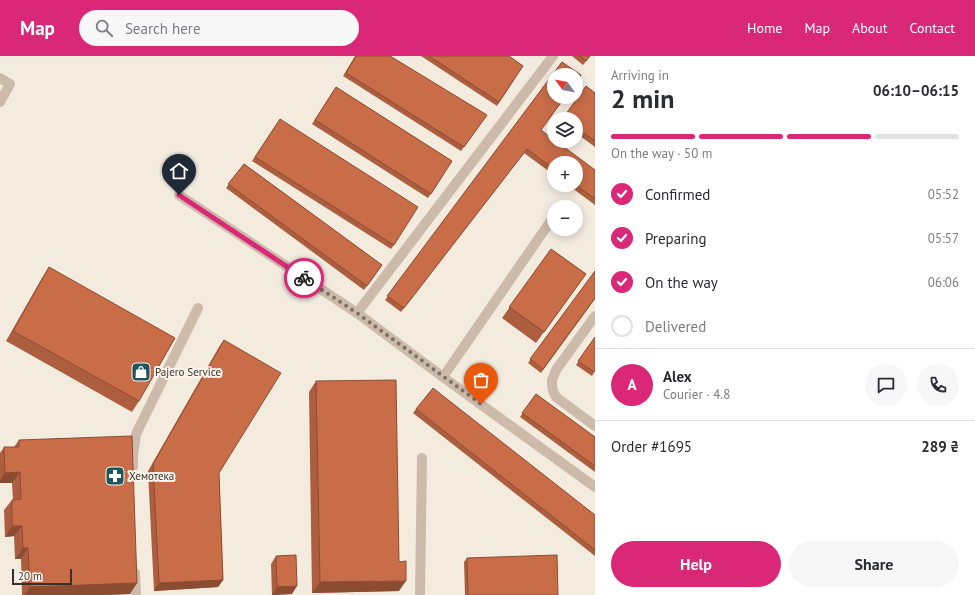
<!DOCTYPE html>
<meta charset="utf-8">
<style>
body{margin:0;font-family:"PT Sans",sans-serif;background:#f7f7f7;color:#2b2b33;height:100vh;display:flex;flex-direction:column;font-size:15px;white-space:nowrap}
*{box-sizing:border-box;margin:0}
p{font-size:13px;color:#7c7c81}
.icon{flex:none;width:22px;height:22px;fill:none;stroke:currentColor;stroke-width:2;stroke-linecap:round;stroke-linejoin:round}
.map{position:relative;flex:1;overflow:hidden}
.side{display:flex;flex-direction:column;background:#fff;width:380px}
.side>*{flex:none}
.needle{width:26px;rotate:302deg}
.buttons{position:absolute;left:547px;top:12px;display:grid;gap:8px}
.buttons a{display:grid;place-items:center;width:36px;height:36px;border-radius:50%;background:#fff;box-shadow:0 2px 10px #0003;font-size:20px}
.scale{position:absolute;left:12px;bottom:10px;width:60px;box-sizing:border-box;padding-left:4px;border:2px solid #3a302a;border-top:0;font-size:11px;line-height:14px;white-space:nowrap;color:#3a302a;-webkit-text-stroke:3px #fbf5ec;paint-order:stroke}
.pin{position:absolute;display:grid;place-items:center;width:34px;height:34px;color:#fff;margin:-41px -17px;border-radius:50% 50% 50% 0;rotate:-45deg;box-shadow:0 0 4px #0007}
.pin .icon{rotate:45deg}
.courier{position:absolute;display:grid;place-items:center;width:40px;height:40px;margin:-20px;border:3px solid #db2777;border-radius:50%;background:#fff;color:#222;box-shadow:0 1px 5px #0007}
.overview em{font-style:normal;font-weight:700}
.overview div{display:flex;flex-direction:column-reverse}
.overview{display:flex;align-items:center;justify-content:space-between;height:68px;padding:0 16px}
h1{font-size:26px;font-weight:700;line-height:30px}
.bar{display:grid;grid-template-columns:repeat(4,1fr);gap:6px 4px;align-content:center;height:48px;padding:0 16px}
.bar i{height:5px;border-radius:3px;background:#e1e1e2}
.bar .current{background:#db2777}
.bar p{grid-column:span 4}
.line{display:flex;align-items:center;gap:10px;padding:0 16px;border-top:1px solid #e1e1e2}
.line div{flex:1}
.round{display:grid;place-items:center;flex:none;width:42px;height:42px;border-radius:21px;background:#f7f7f7}
ol{padding:0 16px;list-style:none}
li{display:flex;align-items:center;gap:12px;height:44px}
li p{margin-inline-start:auto}
li .icon{padding:4px;border-radius:50%;background:#db2777;color:#fff;stroke-width:4}
li:last-child{color:#7c7c81}
li i{width:22px;height:22px;border:2px solid #e1e1e2;border-radius:50%}
.button{display:flex;gap:8px;margin-top:auto;padding:8px 16px}
.button a{flex:1;height:46px;border-radius:24px;background:#db2777;color:#fff;font-size:16px;font-weight:700;line-height:46px;text-align:center}
.button a+a{background:#f7f7f7;color:#2b2b33}
header{display:flex;align-items:center;gap:24px;box-sizing:border-box;height:56px;padding:0 20px;background:#db2777;color:#fff}
header strong{font-size:19px}
nav{display:flex;gap:22px;margin-inline-start:auto;font-size:14px}
.search{width:280px;height:36px;background:#f7f7f7;display:flex;align-items:center;gap:10px;box-sizing:border-box;padding:0 14px;border-radius:22px;color:#7c7c81;font-size:15px}
main{display:flex;flex:1;min-height:0}
.map>svg:first-child{display:block}
.lines{fill:none;stroke-linecap:round;stroke-linejoin:round}
.minor{stroke:#cba;stroke-width:10}
.wall{fill:#ac5e3e}
.shaded-wall{fill:#8c4c32}
.building{fill:#c86d48;stroke:#8c4c32}
.done{stroke:#7b7169;stroke-width:4;stroke-dasharray:0 7.2}
.route{stroke:#db2777;stroke-width:5}
.labels{text-anchor:middle;stroke-width:4;stroke-linejoin:round;paint-order:stroke}
.poi-label{font-size:11px;fill:#3a302a;stroke:#fbf5ec;text-anchor:start}
</style>
<header>
<strong>Map</strong>
<div class="search"><svg class="icon" aria-label="search" viewBox="0 0 24 24"><circle cx="10" cy="10" r="6"/><path d="M15 15l6 6"/></svg>Search here</div>
<nav><a>Home</a><a>Map</a><a>About</a><a>Contact</a></nav>
</header>
<main>
<div class="map">
<svg width="595" height="539" viewBox="0 0 595 539">
<rect width="100%" height="100%" fill="#f4ebdf"/>
<g class="lines">
<!-- minor -->
<g class="minor">
<path d="M 0,22 L 10,28 L 0,46"/>
<path d="M 179,139 L 357,257 L 443,321 L 595,431"/>
<path d="M 357,257 L 553,0"/>
<path d="M 595,260 L 556,314 L 552,324 L 552,329 L 553,335 L 556,341 L 595,370"/>
<path d="M 443,321 L 552,163"/>
<path d="M 133,411 L 133,399 L 136,378 L 198,252"/>
<path d="M 135,517 L 136,539"/>
<path d="M 420,539 L 422,402"/>
</g>
</g>
<!-- wall -->
<g class="wall">
<path d="M 355,0 L 390,0 L 487,59 L 461,95 L 343,20 Z"/>
<path d="M 421,0 L 509,0 L 523,10 L 497,50 Z"/>
<path d="M 572,0 L 590,0 L 583,9 Z"/>
<path d="M 562,6 L 541,74 L 595,114 L 595,149 L 568,129 L 576,129 L 554,107 L 554,119 L 524,97 L 401,256 L 385,244 Z"/>
<path d="M 586,30 L 595,37 L 595,91 L 576,77 L 576,63 L 563,63 Z"/>
<path d="M 336,31 L 452,105 L 428,142 L 312,68 Z"/>
<path d="M 280,63 L 394,189 L 391,193 L 252,105 Z"/>
<path d="M 244,108 L 382,209 L 364,234 L 226,132 Z"/>
<path d="M 551,193 L 586,218 L 536,287 L 502,262 Z"/>
<path d="M 49,211 L 139,345 L 132,356 L 6,285 L 42,222 Z"/>
<path d="M 595,215 L 595,243 L 541,317 L 528,307 Z"/>
<path d="M 595,281 L 595,315 L 592,320 L 576,309 Z"/>
<path d="M 224,284 L 219,417 L 223,524 L 218,531 L 154,535 L 148,415 L 219,291 Z"/>
<path d="M 316,325 L 399,535 L 312,537 L 309,336 Z"/>
<path d="M 536,338 L 595,381 L 595,416 L 520,361 Z"/>
<path d="M 416,353 L 595,459 L 595,500 L 413,357 Z"/>
<path d="M 19,384 L 130,538 L 103,539 L 22,539 L 21,503 L 15,503 L 14,480 L 5,481 L 4,454 L 12,444 L 13,444 L 12,427 L 0,427 L 0,397 L 4,391 L 14,391 Z"/>
<path d="M 276,500 L 292,538 L 272,539 L 271,508 Z"/>
<path d="M 467,502 L 558,539 L 465,539 L 464,506 Z"/>
</g>
<!-- shaded-wall -->
<g class="shaded-wall">
<path d="M 20,416 L 12,427 L 0,427 L 0,424 L 5,417 Z"/>
<path d="M 12,470 L 22,470 L 14,480 L 5,481 Z"/>
<path d="M 23,492 L 28,492 L 21,503 L 15,503 Z"/>
<path d="M 223,524 L 218,531 L 154,535 L 159,527 Z"/>
<path d="M 406,525 L 399,535 L 312,537 L 320,526 Z"/>
<path d="M 137,527 L 130,538 L 103,539 L 24,539 L 30,531 Z"/>
<path d="M 297,530 L 292,538 L 272,539 L 277,531 Z"/>
</g>
<!-- building -->
<g class="building">
<path d="M 356,0 L 390,0 L 487,59 L 464,91 L 346,17 Z"/>
<path d="M 429,0 L 509,0 L 523,10 L 499,46 Z"/>
<path d="M 580,0 L 590,0 L 586,5 Z"/>
<path d="M 562,6 L 581,19 L 576,26 L 576,19 L 554,19 L 554,41 L 565,41 L 541,74 L 554,84 L 554,85 L 556,85 L 595,114 L 595,143 L 576,129 L 576,107 L 554,107 L 554,113 L 527,93 L 404,252 L 387,240 Z"/>
<path d="M 586,30 L 595,37 L 595,85 L 576,72 L 576,63 L 564,63 L 563,62 Z"/>
<path d="M 336,31 L 452,105 L 431,138 L 315,64 Z"/>
<path d="M 280,63 L 418,151 L 394,189 L 255,101 Z"/>
<path d="M 244,108 L 382,209 L 367,230 L 228,128 Z"/>
<path d="M 551,193 L 586,218 L 544,276 L 509,251 Z"/>
<path d="M 49,211 L 175,282 L 139,345 L 13,275 Z"/>
<path d="M 595,215 L 595,242 L 543,313 L 530,303 Z"/>
<path d="M 595,281 L 595,315 L 594,316 L 578,305 Z"/>
<path d="M 224,284 L 281,317 L 219,417 L 223,524 L 159,527 L 153,408 Z"/>
<path d="M 396,324 L 399,506 L 406,505 L 406,525 L 320,526 L 316,325 Z"/>
<path d="M 433,332 L 595,459 L 595,494 L 416,353 Z"/>
<path d="M 536,338 L 595,381 L 595,410 L 522,357 Z"/>
<path d="M 132,380 L 137,527 L 30,531 L 28,492 L 23,492 L 22,470 L 12,470 L 12,444 L 21,443 L 20,416 L 5,417 L 4,391 L 19,391 L 19,384 Z"/>
<path d="M 296,499 L 297,530 L 277,531 L 276,500 Z"/>
<path d="M 557,499 L 558,539 L 468,539 L 467,502 Z"/>
</g>
<g class="lines">
<!-- done -->
<path class="done" d="M 304,222 L 357,257 L 481,348"/>
<!-- route -->
<path class="route" d="M 179,139 L 304,222"/>
</g>
<!-- icons -->
<defs>
<symbol id="shop-square" viewBox="-11 -11 22 22"><rect x="-9" y="-9" width="18" height="18" rx="4" fill="#1e565d" stroke="#fbf5ec"/><path d="M-5-2.5h2.3a2.7 3.5 0 0 1 5.4 0H5L5.5 6h-11ZM-1.5-2.5h3a1.5 2.3 0 0 0-3 0Z" fill="#fff"/></symbol>
<symbol id="pharmacy-square" viewBox="-11 -11 22 22"><rect x="-9" y="-9" width="18" height="18" rx="4" fill="#1e565d" stroke="#fbf5ec"/><path d="M-2-6h4v4h4v4h-4v4h-4v-4h-4v-4h4Z" fill="#fff"/></symbol>
</defs>
<g fill-rule="evenodd">
<use href="#shop-square" x="130" y="305" width="22" height="22"/>
<use href="#pharmacy-square" x="104" y="409" width="22" height="22"/>
</g>
<g class="labels">
<!-- poi labels -->
<g class="poi-label">
<text x="155" y="320">Pajero Service</text>
<text x="129" y="424">Хемотека</text>
</g>
</g>
</svg>
<div class="buttons">
<a><svg class="needle" viewBox="-14 -14 28 28"><path d="M0-13l5 13h-10z" fill="#e53935"/><path d="M0 13l5-13h-10z" fill="#7c7c81"/></svg></a>
<a><svg class="icon" aria-label="layers" viewBox="0 0 24 24"><path d="M12 4l9 5-9 5-9-5zM3 14l9 5 9-5"/></svg></a>
<a>+</a>
<a>−</a>
</div>
<div class="scale">20 m</div>
<div class="pin" style="left:481px;top:348px;background:#ea580c"><svg class="icon" aria-label="bag" viewBox="0 0 24 24"><path d="M5 8h14l-1 12H6zM9 8a3 3 0 0 1 6 0"/></svg></div>
<div class="pin" style="left:179px;top:139px;background:#1f2937"><svg class="icon" aria-label="home" viewBox="0 0 24 24"><path d="M3 11l9-7 9 7M6 9v11h12V9"/></svg></div>
<div class="courier" style="left:304px;top:222px"><svg class="icon" aria-label="bike" viewBox="0 0 24 24"><circle cx="6" cy="16" r="4"/><circle cx="18" cy="16" r="4"/><path d="M6 16l4-8h5l3 8M10 8l3 8H6M13 5h3"/></svg></div>
</div>
<section class="side">
<div class="overview"><div><h1>2 min</h1><p>Arriving in</p></div><em>06:10–06:15</em></div>
<div class="bar"><i class="current"></i><i class="current"></i><i class="current"></i><i></i><p>On the way · 50 m</p></div>
<ol>
<li><svg class="icon" aria-label="check" viewBox="0 0 24 24"><path d="M5 12l5 5 9-10"/></svg>Confirmed<p>05:52</p></li>
<li><svg class="icon" aria-label="check" viewBox="0 0 24 24"><path d="M5 12l5 5 9-10"/></svg>Preparing<p>05:57</p></li>
<li><svg class="icon" aria-label="check" viewBox="0 0 24 24"><path d="M5 12l5 5 9-10"/></svg>On the way<p>06:06</p></li>
<li><i></i>Delivered</li>
</ol>
<div class="line" style="height:72px"><b class="round" style="background:#db2777;color:#fff">A</b><div><b>Alex</b><p>Courier · 4.8</p></div><a class="round"><svg class="icon" aria-label="chat" viewBox="0 0 24 24"><path d="M4 5h16v11H9l-5 4z"/></svg></a><a class="round"><svg class="icon" aria-label="phone" viewBox="0 0 24 24"><path d="M5 4h4l2 5-3 2q2 4 5 5l2-3 5 2v4C11 20 4 13 5 4z"/></svg></a></div>
<div class="line" style="height:52px"><div>Order #1695</div><b>289 ₴</b></div>
<div class="button"><a>Help</a><a>Share</a></div>
</section>
</main>
